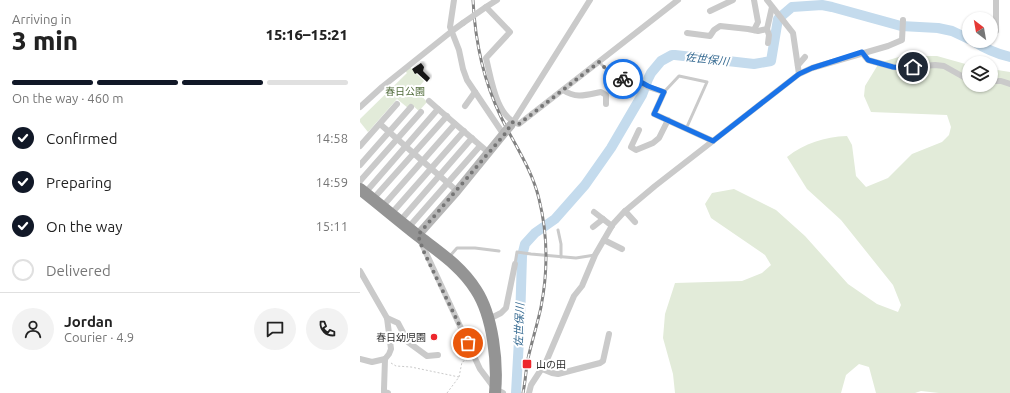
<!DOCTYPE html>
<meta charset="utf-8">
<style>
body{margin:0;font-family:Ubuntu,"Noto Sans JP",sans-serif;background:#f2f2f2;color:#222;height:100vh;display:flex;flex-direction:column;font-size:15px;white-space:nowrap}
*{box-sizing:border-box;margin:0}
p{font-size:13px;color:#767676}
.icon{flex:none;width:22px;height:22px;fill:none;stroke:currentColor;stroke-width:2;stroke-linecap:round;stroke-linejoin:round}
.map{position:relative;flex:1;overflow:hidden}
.sheet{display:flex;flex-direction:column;background:#fff;width:360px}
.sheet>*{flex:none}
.needle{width:26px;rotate:329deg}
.controls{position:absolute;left:602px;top:12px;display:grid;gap:8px}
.controls a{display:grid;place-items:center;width:36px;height:36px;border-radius:50%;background:#fff;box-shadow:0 1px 3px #0004;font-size:20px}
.pin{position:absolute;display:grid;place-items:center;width:34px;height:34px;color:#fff;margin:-17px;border:2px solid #fff;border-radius:50%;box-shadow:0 1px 4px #0007}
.courier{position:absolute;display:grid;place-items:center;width:40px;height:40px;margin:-20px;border:3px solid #1a73e8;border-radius:50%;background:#fff;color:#222;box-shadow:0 1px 5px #0007}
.headline em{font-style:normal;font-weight:800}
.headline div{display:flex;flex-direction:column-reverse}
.headline{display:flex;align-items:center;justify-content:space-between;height:68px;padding:0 12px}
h1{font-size:26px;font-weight:800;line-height:30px}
.bar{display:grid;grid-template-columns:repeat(4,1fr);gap:6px 4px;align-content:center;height:48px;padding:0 12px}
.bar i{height:5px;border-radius:3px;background:#e0e0e0}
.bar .current{background:#111827}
.bar p{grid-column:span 4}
.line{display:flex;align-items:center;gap:10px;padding:0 12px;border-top:1px solid #e0e0e0}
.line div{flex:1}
.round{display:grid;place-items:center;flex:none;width:42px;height:42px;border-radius:21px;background:#f2f2f2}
ol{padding:0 12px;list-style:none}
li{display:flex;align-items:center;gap:12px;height:44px}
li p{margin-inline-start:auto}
li .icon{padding:4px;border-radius:50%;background:#111827;color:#fff;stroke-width:4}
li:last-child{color:#767676}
li i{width:22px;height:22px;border:2px solid #e0e0e0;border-radius:50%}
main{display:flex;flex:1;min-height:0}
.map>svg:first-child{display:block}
.green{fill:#e2ebd9}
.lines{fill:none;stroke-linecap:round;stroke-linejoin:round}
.river{stroke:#c4dbed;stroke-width:10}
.building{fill:#141414;filter:url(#shadow)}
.path{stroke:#cacaca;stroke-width:1;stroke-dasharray:2 2;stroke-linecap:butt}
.lane{stroke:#cacaca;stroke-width:3}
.street{stroke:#cacaca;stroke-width:6}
.secondary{stroke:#b7b7b7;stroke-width:9}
.highway{stroke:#949494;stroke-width:12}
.rail-casing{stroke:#828282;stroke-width:3}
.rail{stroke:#fff;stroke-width:1.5;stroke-dasharray:4.5;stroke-linecap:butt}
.street-bridge{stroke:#cacaca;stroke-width:6}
.secondary-bridge{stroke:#b7b7b7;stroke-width:9}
.done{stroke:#767676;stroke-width:4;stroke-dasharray:0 7.2}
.route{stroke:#1a73e8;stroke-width:5}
.poi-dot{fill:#ed262c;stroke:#fff;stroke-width:1.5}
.labels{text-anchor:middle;stroke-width:4;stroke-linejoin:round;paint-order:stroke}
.park-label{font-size:10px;fill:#4e6a38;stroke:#fff}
.poi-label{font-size:10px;fill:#2d2d2d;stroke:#fff;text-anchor:end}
.water-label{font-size:11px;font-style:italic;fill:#376b92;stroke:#fff}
</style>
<main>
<section class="sheet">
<div class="headline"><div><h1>3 min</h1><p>Arriving in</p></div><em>15:16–15:21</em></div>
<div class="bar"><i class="current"></i><i class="current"></i><i class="current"></i><i></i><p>On the way · 460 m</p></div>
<ol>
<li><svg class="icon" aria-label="check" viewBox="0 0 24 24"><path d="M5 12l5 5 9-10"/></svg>Confirmed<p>14:58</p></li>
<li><svg class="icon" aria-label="check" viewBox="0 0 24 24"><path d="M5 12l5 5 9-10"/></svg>Preparing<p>14:59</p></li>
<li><svg class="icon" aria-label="check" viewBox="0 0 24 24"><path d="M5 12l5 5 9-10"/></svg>On the way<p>15:11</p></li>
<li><i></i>Delivered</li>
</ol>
<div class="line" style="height:72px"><a class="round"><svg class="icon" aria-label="person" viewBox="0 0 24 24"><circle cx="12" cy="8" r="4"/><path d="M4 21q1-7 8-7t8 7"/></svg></a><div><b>Jordan</b><p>Courier · 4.9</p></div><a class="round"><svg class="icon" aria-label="chat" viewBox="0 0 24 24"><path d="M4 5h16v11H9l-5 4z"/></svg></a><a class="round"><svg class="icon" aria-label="phone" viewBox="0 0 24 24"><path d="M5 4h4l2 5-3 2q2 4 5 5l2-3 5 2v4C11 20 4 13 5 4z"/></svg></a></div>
</section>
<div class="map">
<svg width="650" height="393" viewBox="0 0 650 393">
<defs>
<filter id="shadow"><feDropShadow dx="2" dy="-2" stdDeviation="1" flood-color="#0004"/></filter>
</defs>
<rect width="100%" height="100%" fill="#fff"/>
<!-- green -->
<g class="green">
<path d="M 542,56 L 577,56 L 609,65 L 609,85 L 631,85 L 631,69 L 650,72 L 650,393 L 579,393 L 561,391 L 555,393 L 516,393 L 509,367 L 499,364 L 486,375 L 481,393 L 315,393 L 313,374 L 303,338 L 305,314 L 315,283 L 382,281 L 402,273 L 411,265 L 405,255 L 351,218 L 345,204 L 352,193 L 374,189 L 416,210 L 445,236 L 488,284 L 517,304 L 538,312 L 541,305 L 533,285 L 481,220 L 447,189 L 427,157 C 445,143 464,137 487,136 L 492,145 L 496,176 L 506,187 L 528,178 L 552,154 L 582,142 L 589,135 L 591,127 L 587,115 L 511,112 L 504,96 L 505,86 L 519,63 Z"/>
<path d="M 50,67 L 64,81 L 56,90 L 67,102 L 59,111 L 51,104 L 48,108 L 37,99 L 8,132 L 0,122 L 0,119 L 47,73 L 45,71 Z"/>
</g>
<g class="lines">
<!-- river -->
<g class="river">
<path d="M 613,41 C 624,48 637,54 650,57"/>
<path d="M 156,393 L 160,322 L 162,256 L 165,244 L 175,233 L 195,219 L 225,185 L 251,148 L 282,95 L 288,79 L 291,73 L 301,61 L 312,55 L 315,55 L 394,64 L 411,61 L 418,19 L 432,7 L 462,5 L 472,7 L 541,26 L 578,28 L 592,31 L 609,39"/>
</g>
</g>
<!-- building -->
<path class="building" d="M 61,63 L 64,67 L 63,71 L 70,78 L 67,82 L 57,73 L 55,74 L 52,69 Z"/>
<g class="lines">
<!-- path -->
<g class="path">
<path d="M 31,363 L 36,366 L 51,367 L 99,377"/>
<path d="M 87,393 L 99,377 L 102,362 L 108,359"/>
</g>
<!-- lane -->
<g class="lane">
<path d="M 239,62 L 256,79 L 261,79 L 270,76"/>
<path d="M 304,92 L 319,76 L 347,82 L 326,129"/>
<path d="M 198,230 L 201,244 L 201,257"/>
<path d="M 89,257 L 97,248 L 115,248 L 139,251"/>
<path d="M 155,264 L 157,252 L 171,254 L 216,258 L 235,255"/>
</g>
<!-- street -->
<g class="street">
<path d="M 94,0 L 90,27 L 99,50 L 103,69 L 107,80 L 144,135"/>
<path d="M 137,0 L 126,7 L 150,32 L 126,58 C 131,77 136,118 159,124 L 318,0"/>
<path d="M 407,0 L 433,33 L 439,74"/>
<path d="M 636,0 L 636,31"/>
<path d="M 350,11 L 373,0"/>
<path d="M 407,29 L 409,35 L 408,43"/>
<path d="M 394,30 L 398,22 L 394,0"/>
<path d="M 327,33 L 350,36 L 354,30 L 360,26 L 388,29 L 398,31 L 407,29 L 412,7"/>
<path d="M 502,53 L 508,60 L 533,67 L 542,68 L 575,65 L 584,66 L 609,80"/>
<path d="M 438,65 L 445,57"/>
<path d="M 271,77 L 288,87 L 304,92 L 294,114 L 353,141"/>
<path d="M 631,81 L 641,81 L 650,84"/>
<path d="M 266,88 L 270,77"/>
<path d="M 203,90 C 217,99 226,95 241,92 L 246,95 L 246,104"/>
<path d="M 69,101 L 78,109"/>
<path d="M 105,106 L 115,92"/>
<path d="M 0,107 L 22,87 L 92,31 L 103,23"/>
<path d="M 20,124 L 97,191"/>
<path d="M 152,124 L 230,0"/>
<path d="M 279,130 L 271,147 L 276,150 L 293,143 L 299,138 L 308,120"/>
<path d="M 0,146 L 37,104"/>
<path d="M 0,165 L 51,107"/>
<path d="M 0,181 L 61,112"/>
<path d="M 5,193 L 78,109 L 129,153"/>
<path d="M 13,199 L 87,116"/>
<path d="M 22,207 L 95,124"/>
<path d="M 265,211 L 275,222"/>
<path d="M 234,212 L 252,226"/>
<path d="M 31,214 L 104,131"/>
<path d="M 40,221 L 112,138"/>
<path d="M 233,227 L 243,219"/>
<path d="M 48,228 L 120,146"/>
<path d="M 60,240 L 120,369 L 135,389 L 143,393"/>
<path d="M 244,240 L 262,249"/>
<path d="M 0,271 L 27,318 L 31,349 L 29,354 L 25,359 L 24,389 L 24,392 L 28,393"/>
<path d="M 27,318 L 38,323 L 48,342 L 67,356 L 78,355"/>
<path d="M 129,319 L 141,313 L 146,308 L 155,264"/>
<path d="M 0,359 L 12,362 L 25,359"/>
<path d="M 182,369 L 192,373 L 198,374 L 240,363 L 243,361 L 249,334"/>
<path d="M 169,393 L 171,385 L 186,362 L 214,296 L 222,286 L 235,255 L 253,224 L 264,212 L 295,186 L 439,74 L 452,68 L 528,46 L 542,40 L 543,20"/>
</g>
<!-- secondary -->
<path class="secondary" d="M 58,235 L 97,191 L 145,132"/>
<!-- highway -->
<path class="highway" d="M 0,189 C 19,204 38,220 57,235 C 79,252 101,266 116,290 C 133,316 138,363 135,393"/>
<defs>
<path id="rail" d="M 113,0 C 115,40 123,80 141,117 C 154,144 172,169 179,199 C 188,235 188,271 181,307 C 177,326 171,344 167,363 C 166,373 165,383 163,393"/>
</defs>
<!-- rail casing -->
<use href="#rail" class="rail-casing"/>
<!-- rail -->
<use href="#rail" class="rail"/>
<!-- street-bridge -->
<path class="street-bridge" d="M 103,23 L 126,7"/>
<!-- secondary-bridge -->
<path class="secondary-bridge" d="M 145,132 L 151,125"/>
</g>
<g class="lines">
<!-- done -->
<path class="done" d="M 108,343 L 63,250 L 58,235 L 144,135 L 153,122 L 159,124 L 239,62 L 256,79 L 263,79"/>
<!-- route -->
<path class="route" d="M 263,79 L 270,76 L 288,86 L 304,92 L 294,114 L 353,141 L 439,74 L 452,68 L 502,52 L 508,60 L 533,67 L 542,68 L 553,67"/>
</g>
<!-- markers -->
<g class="poi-dot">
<circle cx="74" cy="337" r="4"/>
<rect x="162" y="359" width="10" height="10" rx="2"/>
</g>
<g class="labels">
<!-- park labels -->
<g class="park-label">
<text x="45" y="95">春日公園</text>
</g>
<!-- poi labels -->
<g class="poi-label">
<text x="66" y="341">春日幼児園</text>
<text x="176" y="368" text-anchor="start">山の田</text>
</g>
<!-- water labels -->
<g class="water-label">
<text transform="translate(347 59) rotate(7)" y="4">佐世保川</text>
<text transform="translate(159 325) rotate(-88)" y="4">佐世保川</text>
</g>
</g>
</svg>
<div class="controls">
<a><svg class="needle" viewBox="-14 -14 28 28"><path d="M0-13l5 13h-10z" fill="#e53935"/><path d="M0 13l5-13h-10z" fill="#767676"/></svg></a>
<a><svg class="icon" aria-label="layers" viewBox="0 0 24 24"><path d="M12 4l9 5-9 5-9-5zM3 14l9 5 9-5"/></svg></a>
</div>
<div class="pin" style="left:108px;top:343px;background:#ea580c"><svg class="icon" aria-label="bag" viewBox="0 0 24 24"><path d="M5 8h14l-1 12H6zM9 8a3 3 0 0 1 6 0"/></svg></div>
<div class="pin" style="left:553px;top:67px;background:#1f2937"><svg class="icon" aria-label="home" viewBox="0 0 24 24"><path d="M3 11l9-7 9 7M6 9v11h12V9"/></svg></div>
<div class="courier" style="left:263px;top:79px"><svg class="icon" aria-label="bike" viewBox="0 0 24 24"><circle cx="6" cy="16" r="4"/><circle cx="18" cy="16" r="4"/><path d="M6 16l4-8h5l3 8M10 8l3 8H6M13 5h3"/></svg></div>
</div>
</main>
